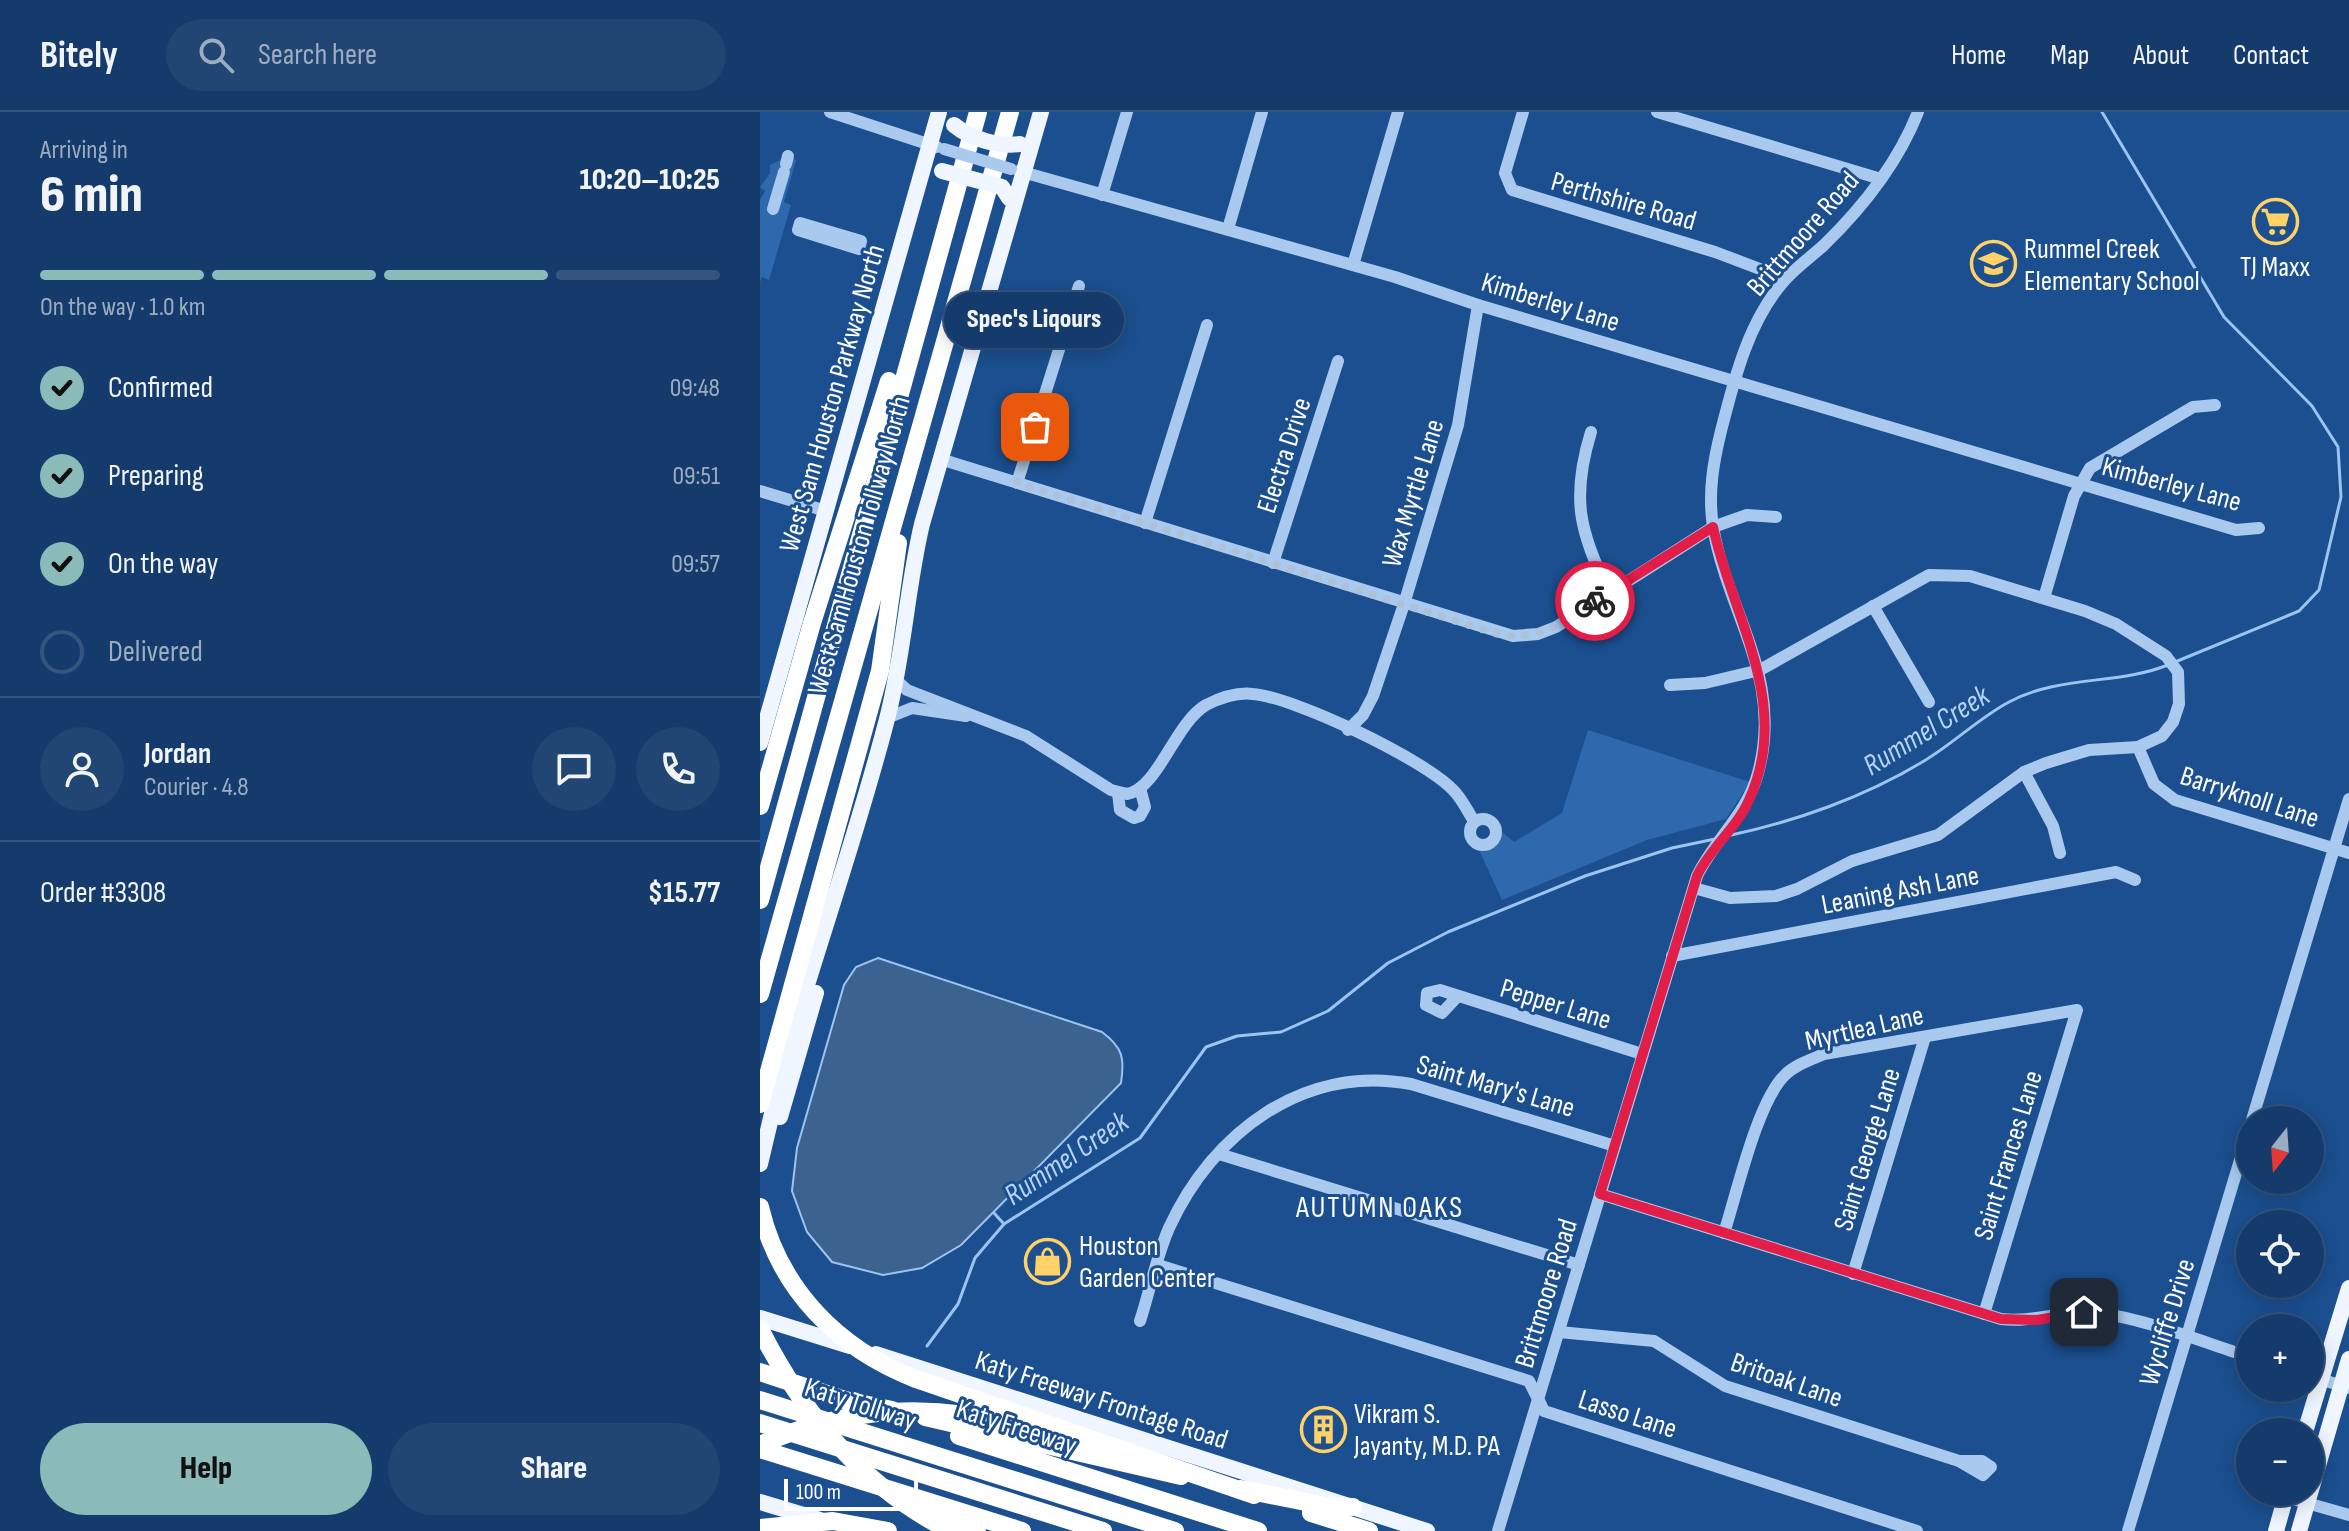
<!DOCTYPE html>
<meta charset="utf-8">
<style>
body{margin:0;font-family:"Sofia Sans Condensed",sans-serif;background:#214673;color:#f1f3f6;height:100vh;display:flex;flex-direction:column;font-size:30px;white-space:nowrap}
*{box-sizing:border-box;margin:0}
p{font-size:26px;color:#9dadc1}
.icon{flex:none;width:44px;height:44px;fill:none;stroke:currentColor;stroke-width:2;stroke-linecap:round;stroke-linejoin:round}
.map{position:relative;flex:1;overflow:hidden}
.sheet{display:flex;flex-direction:column;background:#143b6b;width:760px}
.sheet>*{flex:none}
.needle{width:52px;rotate:197deg}
.controls{position:absolute;left:1476px;top:994px;display:grid;gap:16px}
.controls a{display:grid;place-items:center;width:88px;height:88px;border-radius:50%;background:#143b6b;box-shadow:0 4px 20px #0003,0 0 0 2px #33557e;font-size:40px}
.scale{position:absolute;left:24px;bottom:20px;width:134px;box-sizing:border-box;padding-left:8px;border:4px solid #fff;border-top:0;font-size:22px;line-height:28px;white-space:nowrap;color:#fff;-webkit-text-stroke:6px #1b4f8f;paint-order:stroke}
.pin{position:absolute;display:grid;place-items:center;width:68px;height:68px;color:#fff;margin:-34px;border-radius:16px;box-shadow:0 4px 12px #0006}
.courier{position:absolute;display:grid;place-items:center;width:80px;height:80px;margin:-40px;border:6px solid #e11d48;border-radius:50%;background:#fff;color:#222;box-shadow:0 2px 10px #0007}
.bubble{position:absolute;height:56px;border-radius:28px;background:#143b6b;box-shadow:0 4px 20px #0003,0 0 0 2px #33557e;font-size:26px;font-weight:800;line-height:56px;text-align:center}
.overview em{font-style:normal;font-weight:800}
.overview div{display:flex;flex-direction:column-reverse}
.overview{display:flex;align-items:center;justify-content:space-between;height:136px;padding:0 40px}
h1{font-size:52px;font-weight:800;line-height:60px}
.bar{display:grid;grid-template-columns:repeat(4,1fr);gap:12px 8px;align-content:center;height:96px;padding:0 40px}
.bar i{height:10px;border-radius:6px;background:#33557e}
.bar .on{background:#8bbbb9}
.bar p{grid-column:span 4}
.line{display:flex;align-items:center;gap:20px;padding:0 40px;border-top:2px solid #33557e}
.line div{flex:1}
.round{display:grid;place-items:center;flex:none;width:84px;height:84px;border-radius:42px;background:#214673}
ol{padding:0 40px;list-style:none}
li{display:flex;align-items:center;gap:24px;height:88px}
li p{margin-inline-start:auto}
li .icon{padding:8px;border-radius:50%;background:#8bbbb9;color:#111;stroke-width:4}
li:last-child{color:#9dadc1}
li i{width:44px;height:44px;border:4px solid #33557e;border-radius:50%}
.button{display:flex;gap:16px;margin-top:auto;padding:16px 40px}
.button a{flex:1;height:92px;border-radius:48px;background:#8bbbb9;color:#111;font-size:32px;font-weight:800;line-height:92px;text-align:center}
.button a+a{background:#214673;color:#f1f3f6}
header{display:flex;align-items:center;gap:48px;box-sizing:border-box;height:112px;padding:0 40px;background:#143b6b;border-bottom:2px solid #33557e}
header strong{font-size:38px}
nav{display:flex;gap:44px;margin-inline-start:auto;font-size:28px}
.search{width:560px;height:72px;background:#214673;display:flex;align-items:center;gap:20px;box-sizing:border-box;padding:0 28px;border-radius:44px;color:#9dadc1;font-size:30px}
main{display:flex;flex:1;min-height:0}
.map>svg:first-child{display:block}
.green{fill:#2e69ad}
.water{fill:#3c6290;stroke:#9cc4f0;stroke-width:2}
.lines{fill:none;stroke-linecap:round;stroke-linejoin:round}
.stream{stroke:#9cc4f0;stroke-width:3}
.minor{stroke:#a9c9ee;stroke-width:12}
.major{stroke:#f0f6ff;stroke-width:16}
.highway{stroke:#fff;stroke-width:18}
.minor-bridge{stroke:#a9c9ee;stroke-width:12}
.major-bridge{stroke:#f0f6ff;stroke-width:16}
.highway-bridge{stroke:#fff;stroke-width:18}
.done{stroke:#afc1d8;stroke-width:8;stroke-dasharray:0 14.4}
.route{stroke:#e11d48;stroke-width:10}
.labels{text-anchor:middle;stroke-width:6;stroke-linejoin:round;paint-order:stroke}
.street-label{font-size:28px;fill:#fff;stroke:#1b4f8f}
.poi-label{font-size:28px;fill:#fff;stroke:#1b4f8f;text-anchor:start}
.water-label{font-size:30px;font-style:italic;fill:#b5d3f5;stroke:#1b4f8f}
.neighbourhood-label{font-size:30px;letter-spacing:2px;fill:#fff;stroke:#1b4f8f}
</style>
<header>
<strong>Bitely</strong>
<div class="search"><svg class="icon" aria-label="search" viewBox="0 0 24 24"><circle cx="10" cy="10" r="6"/><path d="M15 15l6 6"/></svg>Search here</div>
<nav><a>Home</a><a>Map</a><a>About</a><a>Contact</a></nav>
</header>
<main>
<section class="sheet">
<div class="overview"><div><h1>6 min</h1><p>Arriving in</p></div><em>10:20–10:25</em></div>
<div class="bar"><i class="on"></i><i class="on"></i><i class="on"></i><i></i><p>On the way · 1.0 km</p></div>
<ol>
<li><svg class="icon" aria-label="check" viewBox="0 0 24 24"><path d="M5 12l5 5 9-10"/></svg>Confirmed<p>09:48</p></li>
<li><svg class="icon" aria-label="check" viewBox="0 0 24 24"><path d="M5 12l5 5 9-10"/></svg>Preparing<p>09:51</p></li>
<li><svg class="icon" aria-label="check" viewBox="0 0 24 24"><path d="M5 12l5 5 9-10"/></svg>On the way<p>09:57</p></li>
<li><i></i>Delivered</li>
</ol>
<div class="line" style="height:144px"><a class="round"><svg class="icon" aria-label="person" viewBox="0 0 24 24"><circle cx="12" cy="8" r="4"/><path d="M4 21q1-7 8-7t8 7"/></svg></a><div><b>Jordan</b><p>Courier · 4.8</p></div><a class="round"><svg class="icon" aria-label="chat" viewBox="0 0 24 24"><path d="M4 5h16v11H9l-5 4z"/></svg></a><a class="round"><svg class="icon" aria-label="phone" viewBox="0 0 24 24"><path d="M5 4h4l2 5-3 2q2 4 5 5l2-3 5 2v4C11 20 4 13 5 4z"/></svg></a></div>
<div class="line" style="height:104px"><div>Order #3308</div><b>$15.77</b></div>
<div class="button"><a>Help</a><a>Share</a></div>
</section>
<div class="map">
<svg width="1589" height="1419" viewBox="0 0 1589 1419">
<rect width="100%" height="100%" fill="#1b4f8f"/>
<!-- green -->
<g class="green">
<path d="M 26,45 L 36,48 L 24,90 L 31,93 L 9,168 L 2,165 L 0,170 L 0,88 L 5,79 L 0,75 L 10,61 L 10,53 Z"/>
<path d="M 828,618 L 990,670 L 966,707 L 887,728 L 742,788 L 719,738 L 734,734 L 741,719 L 754,730 L 802,701 Z"/>
</g>
<!-- water -->
<path class="water" d="M 118,846 L 342,920 C 362,935 365,945 361,971 L 201,1133 L 162,1156 L 123,1163 L 72,1150 L 47,1120 L 32,1079 L 37,1036 L 84,873 L 96,855 Z"/>
<g class="lines">
<!-- stream -->
<g class="stream">
<path d="M 1342,0 L 1464,205 L 1552,294 L 1578,335 L 1581,385 L 1559,478 L 1539,499 L 1415,550"/>
<path d="M 967,724 C 1034,710 1105,685 1164,649 C 1194,631 1219,606 1249,590 C 1299,563 1358,573 1408,553"/>
<path d="M 234,1101 L 244,1112"/>
<path d="M 167,1234 L 198,1192 L 215,1146 L 244,1112 L 380,1026 L 446,935 L 477,924 L 521,920 L 568,899 L 628,851 L 688,820 L 825,764 L 912,736 L 955,727"/>
</g>
<!-- minor -->
<g class="minor">
<path d="M 70,0 L 177,35"/>
<path d="M 763,0 L 745,61 L 752,78 L 955,140 L 1013,162 L 1023,170"/>
<path d="M 897,0 L 1121,67"/>
<path d="M 26,52 L 28,44"/>
<path d="M 259,59 L 635,165 L 718,193 L 1476,418 L 1499,416"/>
<path d="M 342,83 L 367,0"/>
<path d="M 13,97 L 24,60"/>
<path d="M 40,111 L 101,129 L 99,137 L 38,118 Z"/>
<path d="M 468,117 L 502,0"/>
<path d="M 593,153 L 638,0"/>
<path d="M 831,320 C 811,385 819,420 849,480"/>
<path d="M 180,347 L 753,524 L 778,522 L 796,515 L 953,415 L 987,403 L 1016,405"/>
<path d="M 257,371 L 319,174"/>
<path d="M 0,379 L 66,399"/>
<path d="M 385,411 L 447,213"/>
<path d="M 513,451 L 578,249"/>
<path d="M 1284,486 L 1314,384 L 1330,356 L 1433,295 L 1455,293"/>
<path d="M 1113,494 L 1169,590"/>
<path d="M 137,569 L 147,578 L 266,624 L 351,678 L 367,682 C 398,677 415,611 446,593 C 460,586 477,580 493,582 C 534,585 666,648 694,679 C 702,687 708,700 714,709"/>
<path d="M 910,573 L 945,571 L 1000,558 L 1169,463 L 1210,464 L 1325,499 L 1356,512 L 1406,544 L 1418,560 L 1419,592 L 1413,610 L 1402,624 L 1378,635 L 1329,638 L 1286,651 L 1264,660 L 1178,723 L 1092,749 L 1037,777 L 1016,784 L 970,786 L 934,776"/>
<path d="M 127,606 L 152,596 L 206,604"/>
<path d="M 588,618 L 603,603 L 613,584 L 644,492 L 698,313 L 718,193"/>
<path d="M 1378,635 L 1394,672 L 1415,688 L 1589,741"/>
<path d="M 1264,660 L 1293,714 L 1300,741"/>
<path d="M 358,681 L 360,698 L 374,706 L 380,704 L 385,695 L 380,676"/>
<circle cx="723" cy="720" r="13"/>
<path d="M 912,844 L 1356,760 L 1375,768"/>
<path d="M 696,886 L 682,901 L 666,893 L 667,881 L 680,878 L 882,942"/>
<path d="M 1492,1008 L 1589,687"/>
<path d="M 459,1042 L 819,1153"/>
<path d="M 840,1082 L 1241,1207 C 1273,1211 1302,1198 1334,1201 C 1375,1203 1448,1232 1490,1245"/>
<path d="M 964,1121 C 977,1081 997,990 1025,963 C 1035,953 1050,948 1064,942 L 1317,898 L 1224,1202"/>
<path d="M 398,1153 L 769,1269 L 784,1299 L 1157,1419"/>
<path d="M 1093,1162 L 1165,925"/>
<path d="M 380,1209 C 390,1179 396,1145 409,1116 C 453,1020 544,952 651,972 L 855,1034"/>
<path d="M 799,1220 L 894,1229 L 965,1274 L 1199,1349 L 1223,1363 L 1231,1355 L 1222,1349 L 1199,1349"/>
<path d="M 1550,1264 L 1589,1276"/>
<path d="M 1526,1385 L 1589,1403"/>
<path d="M 738,1419 L 937,764 C 955,727 987,702 998,661 C 1024,566 968,503 953,415 C 948,382 953,351 961,319 C 974,268 988,210 1024,169 C 1035,156 1051,145 1064,133 C 1103,95 1138,51 1158,0"/>
<path d="M 1368,1419 L 1490,1015"/>
</g>
<!-- major -->
<g class="major">
<path d="M 0,631 L 179,0"/>
<path d="M 20,1005 L 56,881"/>
<path d="M 0,1052 C 10,1011 19,970 30,929 C 62,820 100,713 128,603 C 144,540 147,475 162,412 L 281,0"/>
<path d="M 0,1206 L 90,1234"/>
<path d="M 116,1242 L 667,1419"/>
<path d="M 1545,1320 L 1589,1176"/>
<path d="M 0,1390 L 60,1408"/>
<path d="M 1516,1419 L 1527,1380"/>
<path d="M 1539,1419 L 1589,1247"/>
</g>
<!-- highway -->
<g class="highway">
<path d="M 0,694 L 52,511 L 129,269"/>
<path d="M 0,788 L 218,0"/>
<path d="M 0,882 L 250,0"/>
<path d="M 0,992 L 120,559 L 138,431"/>
<path d="M 0,1260 L 91,1290"/>
<path d="M 80,1287 L 132,1298"/>
<path d="M 0,1288 L 415,1419"/>
<path d="M 165,1305 L 421,1364"/>
<path d="M 0,1311 L 343,1419"/>
<path d="M 199,1324 L 498,1419"/>
<path d="M 0,1337 L 262,1419"/>
<path d="M 481,1377 L 566,1394 L 593,1395"/>
<path d="M 551,1401 L 609,1419"/>
<path d="M 184,1405 L 217,1419"/>
</g>
<!-- minor-bridge -->
<path class="minor-bridge" d="M 184,37 L 251,57"/>
<!-- major-bridge -->
<g class="major-bridge">
<path d="M 194,13 C 211,27 238,35 260,32"/>
<path d="M 182,59 L 242,75 L 249,86"/>
</g>
<!-- highway-bridge -->
<g class="highway-bridge">
<path d="M 0,1095 C 19,1177 78,1237 156,1267 L 494,1383"/>
<path d="M 0,1217 C 43,1302 105,1377 191,1419"/>
<path d="M 0,1333 C 85,1295 171,1289 261,1315"/>
<path d="M 0,1416 L 73,1409 L 128,1419"/>
</g>
</g>
<g class="lines">
<!-- done -->
<path class="done" d="M 275,315 L 257,371 L 738,522 C 778,529 803,511 835,489"/>
<!-- route -->
<path class="route" d="M 835,489 L 953,415 C 973,507 1033,592 989,688 C 977,716 950,736 937,764 L 840,1082 L 1241,1207 L 1277,1208 L 1324,1200"/>
</g>
<!-- icons -->
<defs>
<symbol id="supermarket-ring" viewBox="-11 -11 22 22"><circle r="9.5" fill="#1b4f8f" stroke="#ffd166" stroke-width="1.5"/><path d="M-6-5.5h2.5l.6 2H6L4.5 2H-2.5L-4.4-4H-6ZM-1.5 3.2a1.3 1.3 0 1 0 .1 0ZM3 3.2a1.3 1.3 0 1 0 .1 0Z" fill="#ffd166"/></symbol>
<symbol id="school-ring" viewBox="-11 -11 22 22"><circle r="9.5" fill="#1b4f8f" stroke="#ffd166" stroke-width="1.5"/><path d="M0-5L7-2L0 1L-7-2ZM-4 1L0 2.5L4 1V4Q0 6-4 4Z" fill="#ffd166"/></symbol>
<symbol id="shop-ring" viewBox="-11 -11 22 22"><circle r="9.5" fill="#1b4f8f" stroke="#ffd166" stroke-width="1.5"/><path d="M-5-2.5h2.3a2.7 3.5 0 0 1 5.4 0H5L5.5 6h-11ZM-1.5-2.5h3a1.5 2.3 0 0 0-3 0Z" fill="#ffd166"/></symbol>
<symbol id="building-ring" viewBox="-11 -11 22 22"><circle r="9.5" fill="#1b4f8f" stroke="#ffd166" stroke-width="1.5"/><path d="M-4-6H4V6H1V3H-1V6H-4ZM-2.5-4.3h1.7v1.8h-1.7ZM.8-4.3h1.7v1.8H.8ZM-2.5-1h1.7V.8h-1.7ZM.8-1h1.7V.8H.8Z" fill="#ffd166"/></symbol>
</defs>
<g fill-rule="evenodd">
<use href="#supermarket-ring" x="1490" y="84" width="51" height="51"/>
<use href="#school-ring" x="1208" y="126" width="51" height="51"/>
<use href="#shop-ring" x="262" y="1124" width="51" height="51"/>
<use href="#building-ring" x="538" y="1292" width="51" height="51"/>
</g>
<g class="labels">
<!-- street labels -->
<g class="street-label">
<text transform="translate(864 88) rotate(16)" y="10">Perthshire Road</text>
<text transform="translate(1042 121) rotate(-49)" y="10">Brittmoore Road</text>
<text transform="translate(791 189) rotate(17)" y="10">Kimberley Lane</text>
<text transform="translate(71 286) rotate(-74)" y="10">West Sam Houston Parkway North</text>
<text transform="translate(523 343) rotate(-72)" y="10">Electra Drive</text>
<text transform="translate(1412 371) rotate(15)" y="10">Kimberley Lane</text>
<text transform="translate(652 381) rotate(-73)" y="10">Wax Myrtle Lane</text>
<text transform="translate(98 433) rotate(-74)" y="10">West Sam Houston Tollway North</text>
<text transform="translate(1490 684) rotate(18)" y="10">Barryknoll Lane</text>
<text transform="translate(1140 777) rotate(-11)" y="10">Leaning Ash Lane</text>
<text transform="translate(796 891) rotate(17)" y="10">Pepper Lane</text>
<text transform="translate(1104 915) rotate(-13)" y="10">Myrtlea Lane</text>
<text transform="translate(736 973) rotate(16)" y="10">Saint Mary's Lane</text>
<text transform="translate(1106 1037) rotate(-73)" y="10">Saint George Lane</text>
<text transform="translate(1247 1043) rotate(-73)" y="10">Saint Frances Lane</text>
<text transform="translate(785 1181) rotate(-73)" y="10">Brittmoore Road</text>
<text transform="translate(1406 1210) rotate(-73)" y="10">Wycliffe Drive</text>
<text transform="translate(1027 1267) rotate(19)" y="10">Britoak Lane</text>
<text transform="translate(342 1287) rotate(18)" y="10">Katy Freeway Frontage Road</text>
<text transform="translate(101 1291) rotate(18)" y="10">Katy Tollway</text>
<text transform="translate(868 1301) rotate(18)" y="10">Lasso Lane</text>
<text transform="translate(257 1314) rotate(18)" y="10">Katy Freeway</text>
</g>
<!-- poi labels -->
<g class="poi-label">
<text x="1264" y="146">Rummel Creek<tspan x="1264" dy="32">Elementary School</tspan></text>
<text x="1515" y="164" text-anchor="middle">TJ Maxx</text>
<text x="319" y="1143">Houston<tspan x="319" dy="32">Garden Center</tspan></text>
<text x="594" y="1311">Vikram S.<tspan x="594" dy="32">Jayanty, M.D. PA</tspan></text>
</g>
<!-- water labels -->
<g class="water-label">
<text transform="translate(1166 618) rotate(-32)" y="10">Rummel Creek</text>
<text transform="translate(306 1046) rotate(-34)" y="10">Rummel Creek</text>
</g>
<!-- neighbourhood labels -->
<g class="neighbourhood-label">
<text x="620" y="1105">AUTUMN OAKS</text>
</g>
</g>
</svg>
<div class="controls">
<a><svg class="needle" viewBox="-14 -14 28 28"><path d="M0-13l5 13h-10z" fill="#e53935"/><path d="M0 13l5-13h-10z" fill="#9dadc1"/></svg></a>
<a><svg class="icon" aria-label="locate" viewBox="0 0 24 24"><circle cx="12" cy="12" r="6"/><path d="M12 2v4M12 18v4M2 12h4M18 12h4"/></svg></a>
<a>+</a>
<a>−</a>
</div>
<div class="scale">100 m</div>
<div class="pin" style="left:275px;top:315px;background:#ea580c"><svg class="icon" aria-label="bag" viewBox="0 0 24 24"><path d="M5 8h14l-1 12H6zM9 8a3 3 0 0 1 6 0"/></svg></div>
<div class="pin" style="left:1324px;top:1200px;background:#1f2937"><svg class="icon" aria-label="home" viewBox="0 0 24 24"><path d="M3 11l9-7 9 7M6 9v11h12V9"/></svg></div>
<div class="courier" style="left:835px;top:489px"><svg class="icon" aria-label="bike" viewBox="0 0 24 24"><circle cx="6" cy="16" r="4"/><circle cx="18" cy="16" r="4"/><path d="M6 16l4-8h5l3 8M10 8l3 8H6M13 5h3"/></svg></div>
<div class="bubble" style="left:184px;top:180px;width:180px">Spec's Liqours</div>
</div>
</main>
